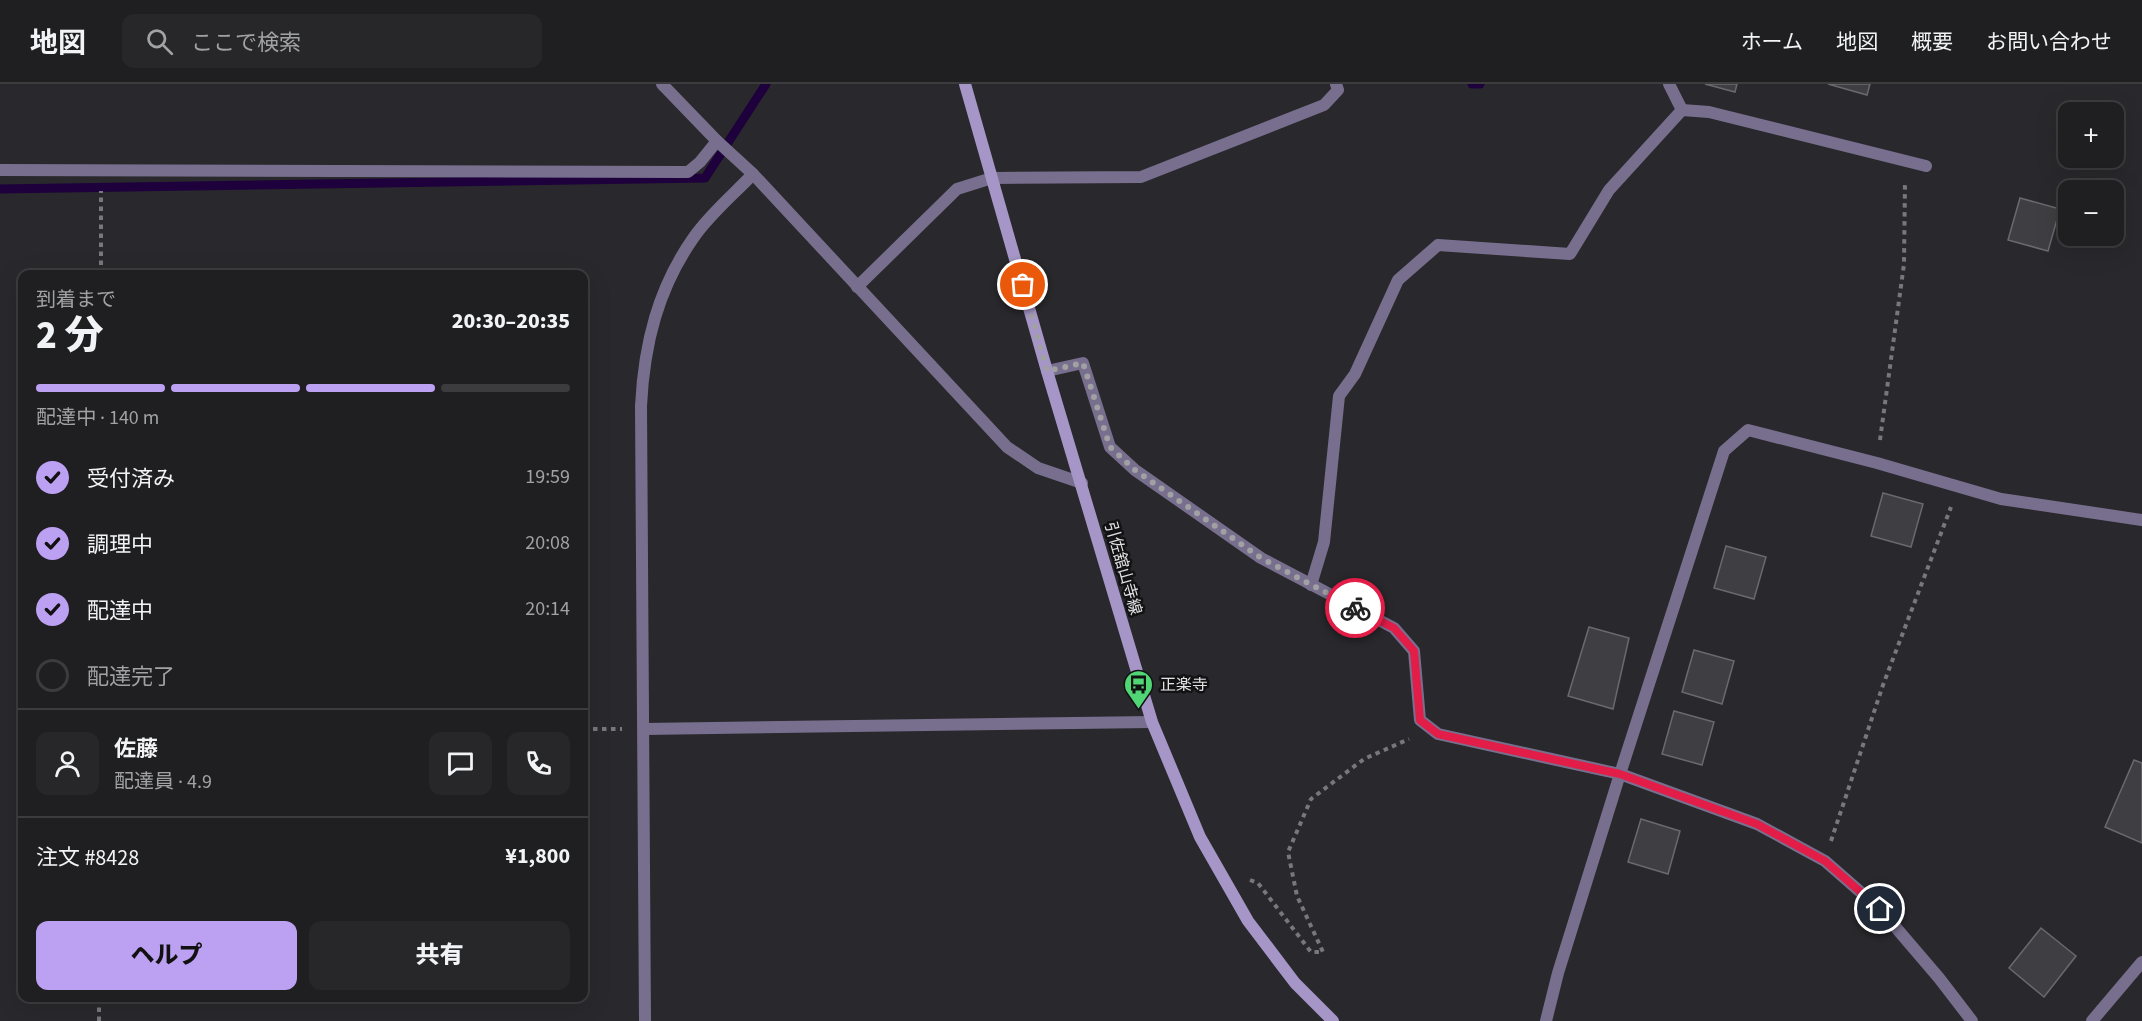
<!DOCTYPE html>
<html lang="ja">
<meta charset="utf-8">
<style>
body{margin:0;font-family:"Source Sans 3","Noto Sans JP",sans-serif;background:#27272a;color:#f1f3f6;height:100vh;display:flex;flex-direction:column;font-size:22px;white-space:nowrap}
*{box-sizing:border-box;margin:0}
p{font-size:20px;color:#a1a2a5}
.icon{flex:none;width:33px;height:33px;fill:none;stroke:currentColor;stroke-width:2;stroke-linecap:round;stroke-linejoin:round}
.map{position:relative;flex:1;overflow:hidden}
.side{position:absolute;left:18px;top:186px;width:570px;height:732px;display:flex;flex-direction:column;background:#1f1e21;border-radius:12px;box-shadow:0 6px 24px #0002,0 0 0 2px #3c3c3f}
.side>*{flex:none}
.fabs{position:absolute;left:2058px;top:18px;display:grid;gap:12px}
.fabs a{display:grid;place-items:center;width:66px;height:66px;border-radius:12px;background:#1f1e21;box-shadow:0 6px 24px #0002,0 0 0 2px #3c3c3f;font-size:30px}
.pin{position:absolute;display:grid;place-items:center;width:51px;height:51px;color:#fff;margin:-26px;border:3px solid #fff;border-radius:50%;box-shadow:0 2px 6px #0007}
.courier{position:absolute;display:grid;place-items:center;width:60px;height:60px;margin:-30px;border:4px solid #e11d48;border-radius:50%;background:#fff;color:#222;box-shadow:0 2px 8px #0007}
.head em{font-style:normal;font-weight:800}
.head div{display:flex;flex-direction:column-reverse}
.head{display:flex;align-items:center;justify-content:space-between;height:102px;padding:0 18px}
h1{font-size:39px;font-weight:800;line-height:45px}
.bar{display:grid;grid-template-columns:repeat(4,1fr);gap:9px 6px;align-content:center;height:72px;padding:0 18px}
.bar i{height:8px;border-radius:4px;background:#3c3c3f}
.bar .current{background:#bca0f2}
.bar p{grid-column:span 4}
.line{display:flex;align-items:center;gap:15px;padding:0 18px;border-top:2px solid #3c3c3f}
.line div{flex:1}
.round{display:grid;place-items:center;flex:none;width:63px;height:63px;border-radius:12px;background:#27272a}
ol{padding:0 18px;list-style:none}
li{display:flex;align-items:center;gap:18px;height:66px}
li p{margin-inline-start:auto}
li .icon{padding:6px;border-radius:50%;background:#bca0f2;color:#111;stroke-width:4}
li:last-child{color:#a1a2a5}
li i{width:33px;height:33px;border:3px solid #3c3c3f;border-radius:50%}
.cta{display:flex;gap:12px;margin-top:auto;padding:12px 18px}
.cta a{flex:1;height:69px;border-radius:12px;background:#bca0f2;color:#111;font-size:24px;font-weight:800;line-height:69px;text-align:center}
.cta a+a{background:#27272a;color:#f1f3f6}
header{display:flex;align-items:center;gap:36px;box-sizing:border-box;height:84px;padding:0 30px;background:#1f1e21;border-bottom:2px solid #3c3c3f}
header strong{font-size:28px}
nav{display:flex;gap:33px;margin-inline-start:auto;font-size:21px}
.search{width:420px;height:54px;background:#27272a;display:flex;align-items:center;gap:15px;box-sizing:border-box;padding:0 21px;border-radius:12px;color:#a1a2a5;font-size:22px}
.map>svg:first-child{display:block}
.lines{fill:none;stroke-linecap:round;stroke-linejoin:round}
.stream{stroke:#1d003c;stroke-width:9}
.building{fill:#3f3e42;stroke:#6b696e;stroke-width:1.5}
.path{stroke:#78777a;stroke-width:4;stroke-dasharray:4.5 4.5;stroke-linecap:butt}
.lane{stroke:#786f8e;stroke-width:12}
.street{stroke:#786f8e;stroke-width:12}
.secondary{stroke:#a696c8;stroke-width:12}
.done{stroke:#a1a0a3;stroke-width:6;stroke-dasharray:0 10.8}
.route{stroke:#e11d48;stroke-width:8}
.labels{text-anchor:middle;stroke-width:5;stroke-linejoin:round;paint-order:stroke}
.street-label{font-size:16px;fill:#e2e1e3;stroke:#121113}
.poi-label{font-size:16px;fill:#e2e1e3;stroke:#121113;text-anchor:start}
</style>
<header>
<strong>地図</strong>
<div class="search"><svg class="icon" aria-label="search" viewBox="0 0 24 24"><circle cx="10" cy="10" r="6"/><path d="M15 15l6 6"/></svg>ここで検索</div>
<nav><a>ホーム</a><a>地図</a><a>概要</a><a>お問い合わせ</a></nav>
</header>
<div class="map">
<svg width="2142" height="937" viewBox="0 0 2142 937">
<rect width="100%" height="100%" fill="#29282c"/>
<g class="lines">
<!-- stream -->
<g class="stream">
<path d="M 1472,0 L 1480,0"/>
<path d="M 0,105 L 705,94 L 766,0"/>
</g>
</g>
<!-- building -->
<g class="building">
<path d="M 1705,0 L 1737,0 L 1735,8 Z"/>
<path d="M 1828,0 L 1870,0 L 1867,11 Z"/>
<path d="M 2020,114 L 2060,125 L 2048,167 L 2008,156 Z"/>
<path d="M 1883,409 L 1923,420 L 1911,463 L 1871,452 Z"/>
<path d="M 1726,462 L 1766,473 L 1754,515 L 1714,504 Z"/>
<path d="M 1589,543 L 1629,554 L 1613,625 L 1568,612 Z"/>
<path d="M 1694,566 L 1734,577 L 1722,620 L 1682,608 Z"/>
<path d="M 1674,627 L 1714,638 L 1702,681 L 1662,670 Z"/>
<path d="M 2134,676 L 2142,679 L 2142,759 L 2105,743 Z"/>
<path d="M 1641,735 L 1680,747 L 1668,790 L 1628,778 Z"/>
<path d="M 2041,844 L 2076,872 L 2044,913 L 2009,884 Z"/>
</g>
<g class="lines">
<!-- path -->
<g class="path">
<path d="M 101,190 L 101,107"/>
<path d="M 1880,356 L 1904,180 L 1905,98"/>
<path d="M 584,645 L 622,645"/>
<path d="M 1831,757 L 1883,601 L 1951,423"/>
<path d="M 1250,796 L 1258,799 L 1311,868 L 1323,868 L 1297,812 L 1288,768 L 1311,715 L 1364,675 L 1409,655"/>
<path d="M 99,937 L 99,914"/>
</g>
<!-- lane -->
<g class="lane">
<path d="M 1682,26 L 1709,28 L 1926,82"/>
<path d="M 1311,501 L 1324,458 L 1339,312 L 1355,290 L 1398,196 L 1438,161 L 1570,170 L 1609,106 L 1682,26 L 1669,0"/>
</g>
<!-- street -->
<g class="street">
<path d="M 662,0 L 717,57 L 753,90 L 1007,363 L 1038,384 L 1082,399"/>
<path d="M 0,86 L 688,88 L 700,78 L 717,57"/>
<path d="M 857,203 L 957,105 L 992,94 L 1141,93 L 1324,21 L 1338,6 L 1336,0"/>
<path d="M 1047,287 L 1083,279 L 1110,363 L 1135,386 L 1261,474 L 1394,544 L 1414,567 L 1420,636 L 1438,650 L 1620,690 L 1757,740 L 1825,777 L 1880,825 L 1939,894 L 1972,937"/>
<path d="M 644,645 L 1152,638"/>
<path d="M 645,937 L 641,322 C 644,260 658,204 694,153 C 710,130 734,110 753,90"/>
<path d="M 1546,937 L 1558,889 L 1620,690 L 1724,367 L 1748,346 L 1877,379 L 2001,415 L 2142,436"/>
<path d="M 2092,937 L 2142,878"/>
</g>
<!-- secondary -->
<path class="secondary" d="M 965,0 L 1047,287 L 1152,638 L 1200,753 L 1248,837 L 1295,899 L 1333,937"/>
</g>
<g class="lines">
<!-- done -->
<path class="done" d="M 1023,201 L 1047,287 L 1083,279 L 1110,363 L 1135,386 L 1261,474 L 1355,524"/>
<!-- route -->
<path class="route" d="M 1355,524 L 1394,544 L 1414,567 L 1420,636 L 1438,650 L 1620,690 L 1757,740 L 1825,777 L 1880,825"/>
</g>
<!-- icons -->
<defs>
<symbol id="bus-pin" viewBox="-11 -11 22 30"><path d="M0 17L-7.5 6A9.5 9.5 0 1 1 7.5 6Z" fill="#50d674" stroke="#121113"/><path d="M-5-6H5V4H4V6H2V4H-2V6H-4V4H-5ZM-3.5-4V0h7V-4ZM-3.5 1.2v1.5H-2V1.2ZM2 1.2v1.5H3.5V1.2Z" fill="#111"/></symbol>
</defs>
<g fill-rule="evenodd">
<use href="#bus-pin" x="1122" y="584" width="33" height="45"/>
</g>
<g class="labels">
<!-- street labels -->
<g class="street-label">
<text transform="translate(1124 484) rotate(74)" y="6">引佐舘山寺線</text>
</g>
<!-- poi labels -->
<g class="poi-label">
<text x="1160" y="606">正楽寺</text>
</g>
</g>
</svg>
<div class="fabs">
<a>+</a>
<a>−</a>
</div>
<div class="pin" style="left:1023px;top:201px;background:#ea580c"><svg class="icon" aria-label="bag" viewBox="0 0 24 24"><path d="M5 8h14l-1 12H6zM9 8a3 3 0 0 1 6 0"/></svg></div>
<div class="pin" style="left:1880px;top:825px;background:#1f2937"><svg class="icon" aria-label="home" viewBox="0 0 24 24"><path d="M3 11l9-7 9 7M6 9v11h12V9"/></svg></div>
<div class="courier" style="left:1355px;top:524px"><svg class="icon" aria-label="bike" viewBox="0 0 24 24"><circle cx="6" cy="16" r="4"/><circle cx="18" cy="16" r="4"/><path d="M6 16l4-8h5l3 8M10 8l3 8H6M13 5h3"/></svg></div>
<section class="side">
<div class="head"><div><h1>2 分</h1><p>到着まで</p></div><em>20:30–20:35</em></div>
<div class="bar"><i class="current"></i><i class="current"></i><i class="current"></i><i></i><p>配達中 · 140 m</p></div>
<ol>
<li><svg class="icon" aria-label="check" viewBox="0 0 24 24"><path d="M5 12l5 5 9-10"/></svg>受付済み<p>19:59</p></li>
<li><svg class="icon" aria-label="check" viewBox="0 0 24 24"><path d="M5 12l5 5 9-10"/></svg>調理中<p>20:08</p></li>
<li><svg class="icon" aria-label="check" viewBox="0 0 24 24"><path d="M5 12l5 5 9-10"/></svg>配達中<p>20:14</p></li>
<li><i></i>配達完了</li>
</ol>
<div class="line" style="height:108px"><a class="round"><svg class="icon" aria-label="person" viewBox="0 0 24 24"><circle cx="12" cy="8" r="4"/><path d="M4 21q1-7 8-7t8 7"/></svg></a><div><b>佐藤</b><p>配達員 · 4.9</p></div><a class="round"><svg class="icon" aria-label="chat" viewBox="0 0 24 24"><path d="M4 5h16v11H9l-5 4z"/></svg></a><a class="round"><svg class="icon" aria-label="phone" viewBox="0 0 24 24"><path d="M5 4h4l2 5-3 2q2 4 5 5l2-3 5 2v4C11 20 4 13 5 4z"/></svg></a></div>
<div class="line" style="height:78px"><div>注文 #8428</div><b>¥1,800</b></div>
<div class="cta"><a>ヘルプ</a><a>共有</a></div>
</section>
</div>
